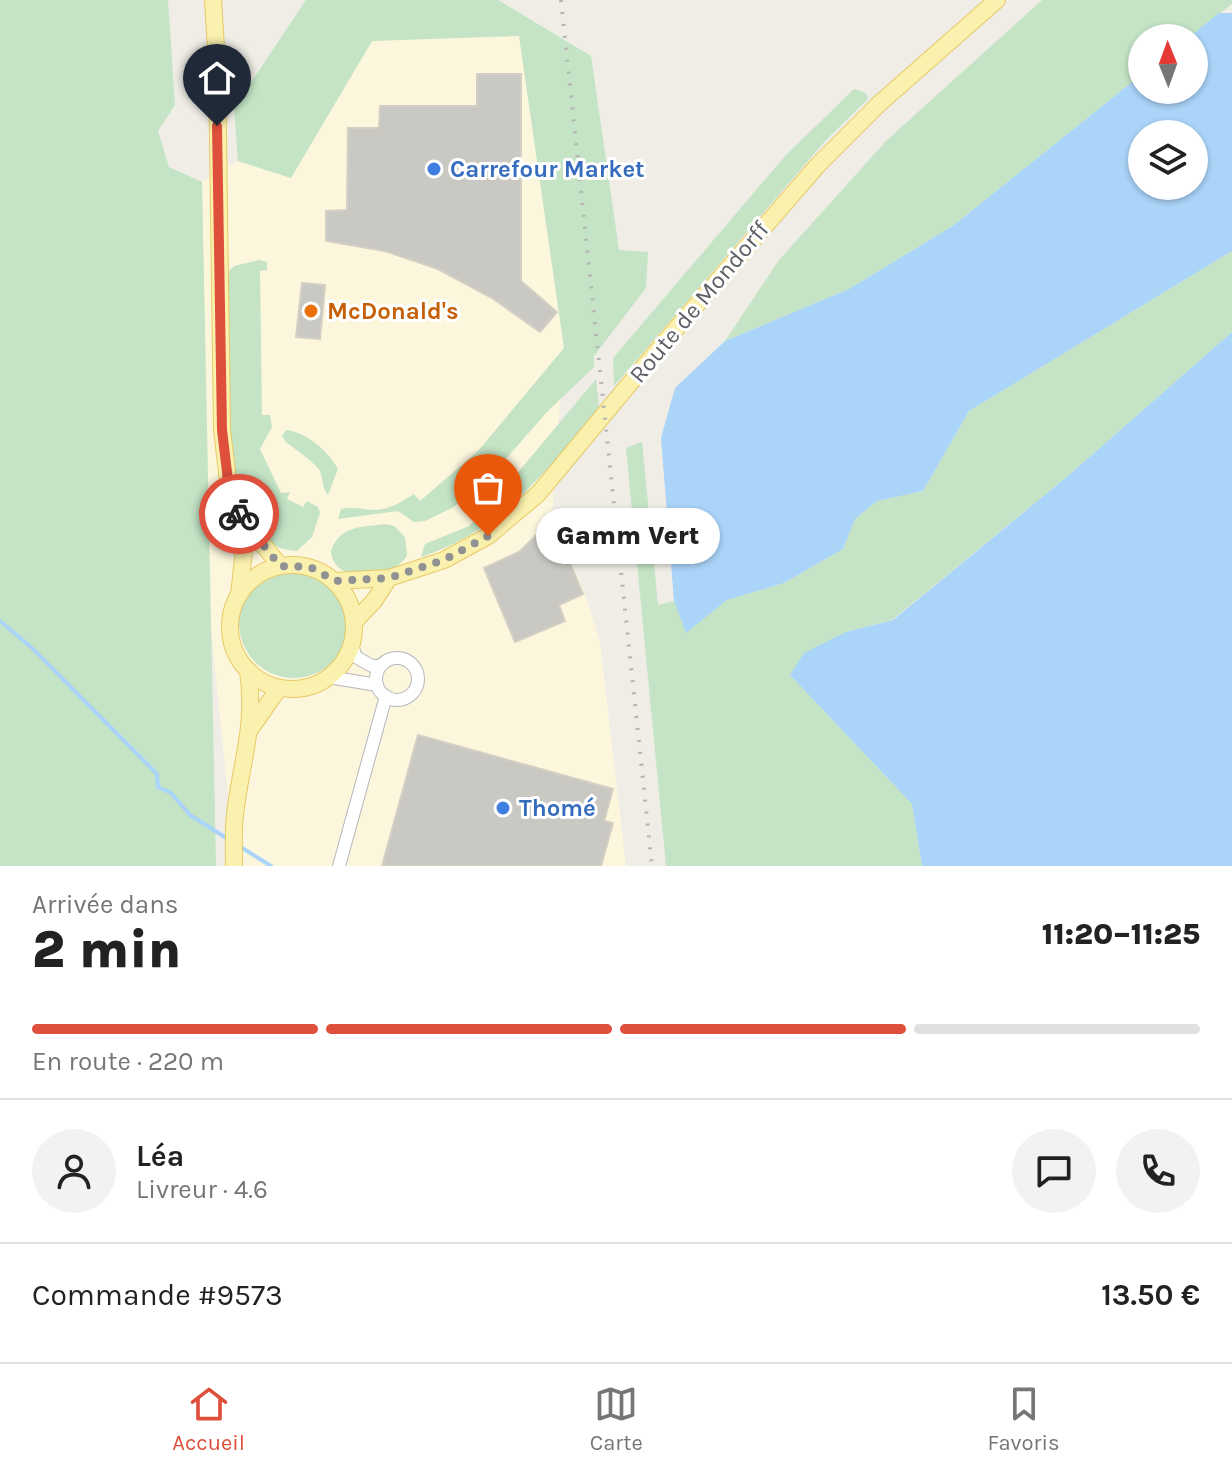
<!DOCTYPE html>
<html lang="fr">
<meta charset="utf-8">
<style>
body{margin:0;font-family:Karla,sans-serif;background:#f2f2f2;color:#222;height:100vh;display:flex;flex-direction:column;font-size:30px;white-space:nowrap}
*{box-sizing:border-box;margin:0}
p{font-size:26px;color:#767676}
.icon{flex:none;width:44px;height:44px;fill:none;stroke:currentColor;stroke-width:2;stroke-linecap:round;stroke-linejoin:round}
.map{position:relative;height:866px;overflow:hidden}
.side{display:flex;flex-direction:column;background:#fff;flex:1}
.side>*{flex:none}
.needle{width:52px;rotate:359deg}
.buttons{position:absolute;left:1128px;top:24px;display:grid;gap:16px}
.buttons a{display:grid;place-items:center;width:80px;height:80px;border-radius:50%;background:#fff;box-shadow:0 2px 6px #0004;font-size:40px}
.pin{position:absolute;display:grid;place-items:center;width:68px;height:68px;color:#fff;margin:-82px -34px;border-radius:50% 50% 50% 0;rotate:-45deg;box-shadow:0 0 8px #0007}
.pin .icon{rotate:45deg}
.courier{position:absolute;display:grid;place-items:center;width:80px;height:80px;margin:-40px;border:6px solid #de4f3c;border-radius:50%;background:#fff;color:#222;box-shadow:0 2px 10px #0007}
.bubble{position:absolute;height:56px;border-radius:28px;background:#fff;box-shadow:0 2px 6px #0004;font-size:26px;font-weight:800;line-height:56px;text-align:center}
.head em{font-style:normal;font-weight:800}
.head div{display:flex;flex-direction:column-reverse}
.head{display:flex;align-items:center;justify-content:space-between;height:136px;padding:0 32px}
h1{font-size:52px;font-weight:800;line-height:60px}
.bar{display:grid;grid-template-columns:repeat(4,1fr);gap:12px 8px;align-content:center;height:96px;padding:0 32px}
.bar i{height:10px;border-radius:6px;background:#e0e0e0}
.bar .active{background:#de4f3c}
.bar p{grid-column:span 4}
.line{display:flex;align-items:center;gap:20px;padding:0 32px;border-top:2px solid #e0e0e0}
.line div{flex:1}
.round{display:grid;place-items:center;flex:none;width:84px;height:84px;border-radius:42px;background:#f2f2f2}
.tabs{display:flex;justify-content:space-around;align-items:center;height:112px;border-top:2px solid #e0e0e0;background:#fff;font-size:22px;color:#767676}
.tabs a{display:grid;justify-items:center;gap:4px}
.tabs .active{color:#de4f3c}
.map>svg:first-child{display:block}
.commercial{fill:#fcf6dd}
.green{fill:#c4e4c5}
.water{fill:#abd4f9;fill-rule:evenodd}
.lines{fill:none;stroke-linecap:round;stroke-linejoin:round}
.stream{stroke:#abd4f9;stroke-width:4}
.building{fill:#cac8c2;stroke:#d3cfc4;stroke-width:2}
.minor-casing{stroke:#b6b7bb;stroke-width:14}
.major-casing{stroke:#e8c965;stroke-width:18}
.minor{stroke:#fff;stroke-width:12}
.major{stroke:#faf1af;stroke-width:16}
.rail{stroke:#b4b4b5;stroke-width:4;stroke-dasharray:2 10;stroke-linecap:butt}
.done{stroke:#909192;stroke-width:8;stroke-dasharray:0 14.4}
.route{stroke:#de4f3c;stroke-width:10}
.shop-dot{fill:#3f7fe0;stroke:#fff;stroke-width:3}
.food-dot{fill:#e8710a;stroke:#fff;stroke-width:3}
.labels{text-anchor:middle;stroke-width:6;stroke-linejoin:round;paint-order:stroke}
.shop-label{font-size:24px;font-weight:bold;fill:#366cbe;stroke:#fff;text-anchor:start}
.street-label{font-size:24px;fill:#5d6065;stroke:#fff}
.food-label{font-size:24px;font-weight:bold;fill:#c56008;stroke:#fff;text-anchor:start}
</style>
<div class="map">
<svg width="1232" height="866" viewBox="0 0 1232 866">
<rect width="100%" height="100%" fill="#efede6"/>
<!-- commercial -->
<path class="commercial" d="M 519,35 L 564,348 L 552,515 L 585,594 L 600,642 L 626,866 L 235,866 L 209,609 L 202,182 L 238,161 L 291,178 L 372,41 Z"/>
<!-- green -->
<g class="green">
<path d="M 0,0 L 168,0 L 175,105 L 158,131 L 169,167 L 202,182 L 216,866 L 0,866 Z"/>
<path d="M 306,0 L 498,0 L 591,56 L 619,250 L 648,252 L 646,288 L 594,356 L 594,367 L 547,412 L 483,485 L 452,508 L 425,521 L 414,522 L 398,511 L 338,519 L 341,509 C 353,506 364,510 376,510 C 390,509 402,502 414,494 L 420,501 L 478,451 L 564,348 L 519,36 L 372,41 L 291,178 L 238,161 L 234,108 Z"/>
<path d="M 1042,0 L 1232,0 L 1232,4 L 1188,38 L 1142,38 L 1142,74 L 954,225 L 849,289 L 725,341 L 779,260 L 886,141 Z"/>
<path d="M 854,89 L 866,93 L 868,99 L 826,140 L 614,386 L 613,358 L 786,155 Z"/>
<path d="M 1232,251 L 1232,332 L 1069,475 L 892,620 L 846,632 L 790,675 L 912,804 L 922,866 L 666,866 L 626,448 L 642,442 L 658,605 L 674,601 L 686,632 L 727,600 L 784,583 L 843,549 L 855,519 L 877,501 L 923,491 L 969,411 Z"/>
<path d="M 259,260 L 267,262 L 267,270 L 260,271 L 262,415 L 270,415 L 272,427 L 260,449 L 281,493 L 290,492 L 287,499 L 303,507 L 307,501 L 318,507 L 320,513 L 312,537 L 297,551 C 285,550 272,547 264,537 C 217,487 228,340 227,273 L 234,266 Z"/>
<path d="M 596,379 L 599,407 C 549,469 500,532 421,557 L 425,544 L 469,526 L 486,511 Z"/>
<path d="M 286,430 C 307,432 329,452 338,469 L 328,495 C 321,487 324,480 320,471 C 316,463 293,448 285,441 L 282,436 Z"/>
<path d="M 386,524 L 394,526 L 405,537 L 407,555 C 397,578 333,587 331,551 C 340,525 363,527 386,524 Z"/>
<circle cx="294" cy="623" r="55"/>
</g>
<!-- water -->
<g class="water">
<path d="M 1219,13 L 1232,13 L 1232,251 L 969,411 L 923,491 L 877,501 L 855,519 L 843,549 L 784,583 L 727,600 L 686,633 L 674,601 L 661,438 L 675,388 L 725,341 L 849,289 L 954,225 L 1142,74 L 1142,90 L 1194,90 L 1194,38 L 1188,38 ZM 1142,134 L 1194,134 L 1194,186 L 1142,186 Z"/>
<path d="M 1232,332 L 1232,866 L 922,866 L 912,804 L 790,675 L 804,653 L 846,632 L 893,620 L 1069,475 Z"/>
</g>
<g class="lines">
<!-- stream -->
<g class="stream">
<path d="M 0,621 L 32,648 L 157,774 L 158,787 L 171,793 L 190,815 L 228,839"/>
<path d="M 239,846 L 271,866"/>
</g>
</g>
<!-- building -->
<g class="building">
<path d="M 477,74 L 521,74 L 521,281 L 557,312 L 540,332 L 492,298 L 438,269 L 385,251 L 326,241 L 326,211 L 347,210 L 348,128 L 379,128 L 380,106 L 477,106 Z"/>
<path d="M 302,283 L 325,285 L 320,339 L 296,337 Z"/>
<path d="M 552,520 L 583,594 L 559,605 L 565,621 L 515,642 L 484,568 L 519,552 Z"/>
<path d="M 418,735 L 613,789 L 604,821 L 613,823 L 601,866 L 382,866 Z"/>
</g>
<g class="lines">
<defs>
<g id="minor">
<path d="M 352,646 L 356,657 L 372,666 L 380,666"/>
<circle cx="397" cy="679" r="21"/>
<path d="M 329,677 L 377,685"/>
<path d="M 339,866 L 386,696"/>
</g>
<g id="major">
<path d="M 213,0 L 217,64 L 222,430 L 229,489 L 246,533 L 239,595"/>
<path d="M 246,533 L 265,547 L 280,566"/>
<circle cx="292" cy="627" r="62"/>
<path d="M 335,581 L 389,578 L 444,560 L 488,536 L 538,494 L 661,346 L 817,166 L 880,103 L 997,0"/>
<path d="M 355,621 L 374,601 L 389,578"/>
<path d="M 251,728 L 279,688"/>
<path d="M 234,866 C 234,849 233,832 235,815 C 241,760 256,729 248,670"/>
</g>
</defs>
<!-- minor casing -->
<use href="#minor" class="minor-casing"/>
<!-- major casing -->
<use href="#major" class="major-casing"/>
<!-- minor -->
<use href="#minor" class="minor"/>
<!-- major -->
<use href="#major" class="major"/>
<!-- rail -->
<path class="rail" d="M 561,0 L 652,866"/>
</g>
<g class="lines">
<!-- done -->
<path class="done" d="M 239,514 L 246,533 L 265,547 L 280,566 L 310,567 L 335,581 L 389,578 L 444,560 L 488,536"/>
<!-- route -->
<path class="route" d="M 217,126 L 222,430 L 229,489 L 239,514"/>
</g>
<!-- markers -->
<g class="shop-dot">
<circle cx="434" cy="169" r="8"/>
<circle cx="503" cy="808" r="8"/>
</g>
<circle class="food-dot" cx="311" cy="311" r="8"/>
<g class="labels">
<!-- shop labels -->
<g class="shop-label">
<text x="450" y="177">Carrefour Market</text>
<text x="519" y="816">Thomé</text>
</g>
<!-- street labels -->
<g class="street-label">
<text transform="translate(699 302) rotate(-50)" y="8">Route de Mondorff</text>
</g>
<!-- food labels -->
<g class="food-label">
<text x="327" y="319">McDonald's</text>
</g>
</g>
</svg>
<div class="buttons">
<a><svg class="needle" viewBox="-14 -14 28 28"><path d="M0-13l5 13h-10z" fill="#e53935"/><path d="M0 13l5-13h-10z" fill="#767676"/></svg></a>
<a><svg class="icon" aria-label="layers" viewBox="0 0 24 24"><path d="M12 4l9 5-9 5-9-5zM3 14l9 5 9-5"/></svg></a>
</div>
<div class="pin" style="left:488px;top:536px;background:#ea580c"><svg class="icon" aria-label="bag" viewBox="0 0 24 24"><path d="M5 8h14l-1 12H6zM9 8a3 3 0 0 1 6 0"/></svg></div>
<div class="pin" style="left:217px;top:126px;background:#1f2937"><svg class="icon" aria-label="home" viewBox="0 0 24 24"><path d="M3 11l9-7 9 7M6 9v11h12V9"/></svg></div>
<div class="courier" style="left:239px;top:514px"><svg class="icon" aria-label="bike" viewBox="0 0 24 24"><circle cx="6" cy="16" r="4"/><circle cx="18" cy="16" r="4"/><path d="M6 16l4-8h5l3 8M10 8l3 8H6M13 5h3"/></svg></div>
<div class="bubble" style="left:536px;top:508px;width:184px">Gamm Vert</div>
</div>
<section class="side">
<div class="head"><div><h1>2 min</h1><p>Arrivée dans</p></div><em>11:20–11:25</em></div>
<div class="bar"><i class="active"></i><i class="active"></i><i class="active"></i><i></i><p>En route · 220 m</p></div>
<div class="line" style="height:144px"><a class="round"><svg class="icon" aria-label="person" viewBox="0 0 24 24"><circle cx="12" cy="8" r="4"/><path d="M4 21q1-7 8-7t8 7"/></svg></a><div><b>Léa</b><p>Livreur · 4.6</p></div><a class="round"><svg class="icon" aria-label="chat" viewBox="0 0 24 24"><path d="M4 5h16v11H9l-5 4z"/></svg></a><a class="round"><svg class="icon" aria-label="phone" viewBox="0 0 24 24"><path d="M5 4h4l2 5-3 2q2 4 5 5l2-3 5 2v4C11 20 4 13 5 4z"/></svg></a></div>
<div class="line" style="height:104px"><div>Commande #9573</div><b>13.50 €</b></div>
</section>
<nav class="tabs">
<a class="active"><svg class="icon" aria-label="home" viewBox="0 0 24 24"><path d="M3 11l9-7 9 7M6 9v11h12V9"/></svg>Accueil</a>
<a><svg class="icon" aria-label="map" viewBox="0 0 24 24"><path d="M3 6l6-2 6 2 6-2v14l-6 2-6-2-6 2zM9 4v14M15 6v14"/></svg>Carte</a>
<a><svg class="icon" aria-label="saved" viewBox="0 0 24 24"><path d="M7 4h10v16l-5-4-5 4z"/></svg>Favoris</a>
</nav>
